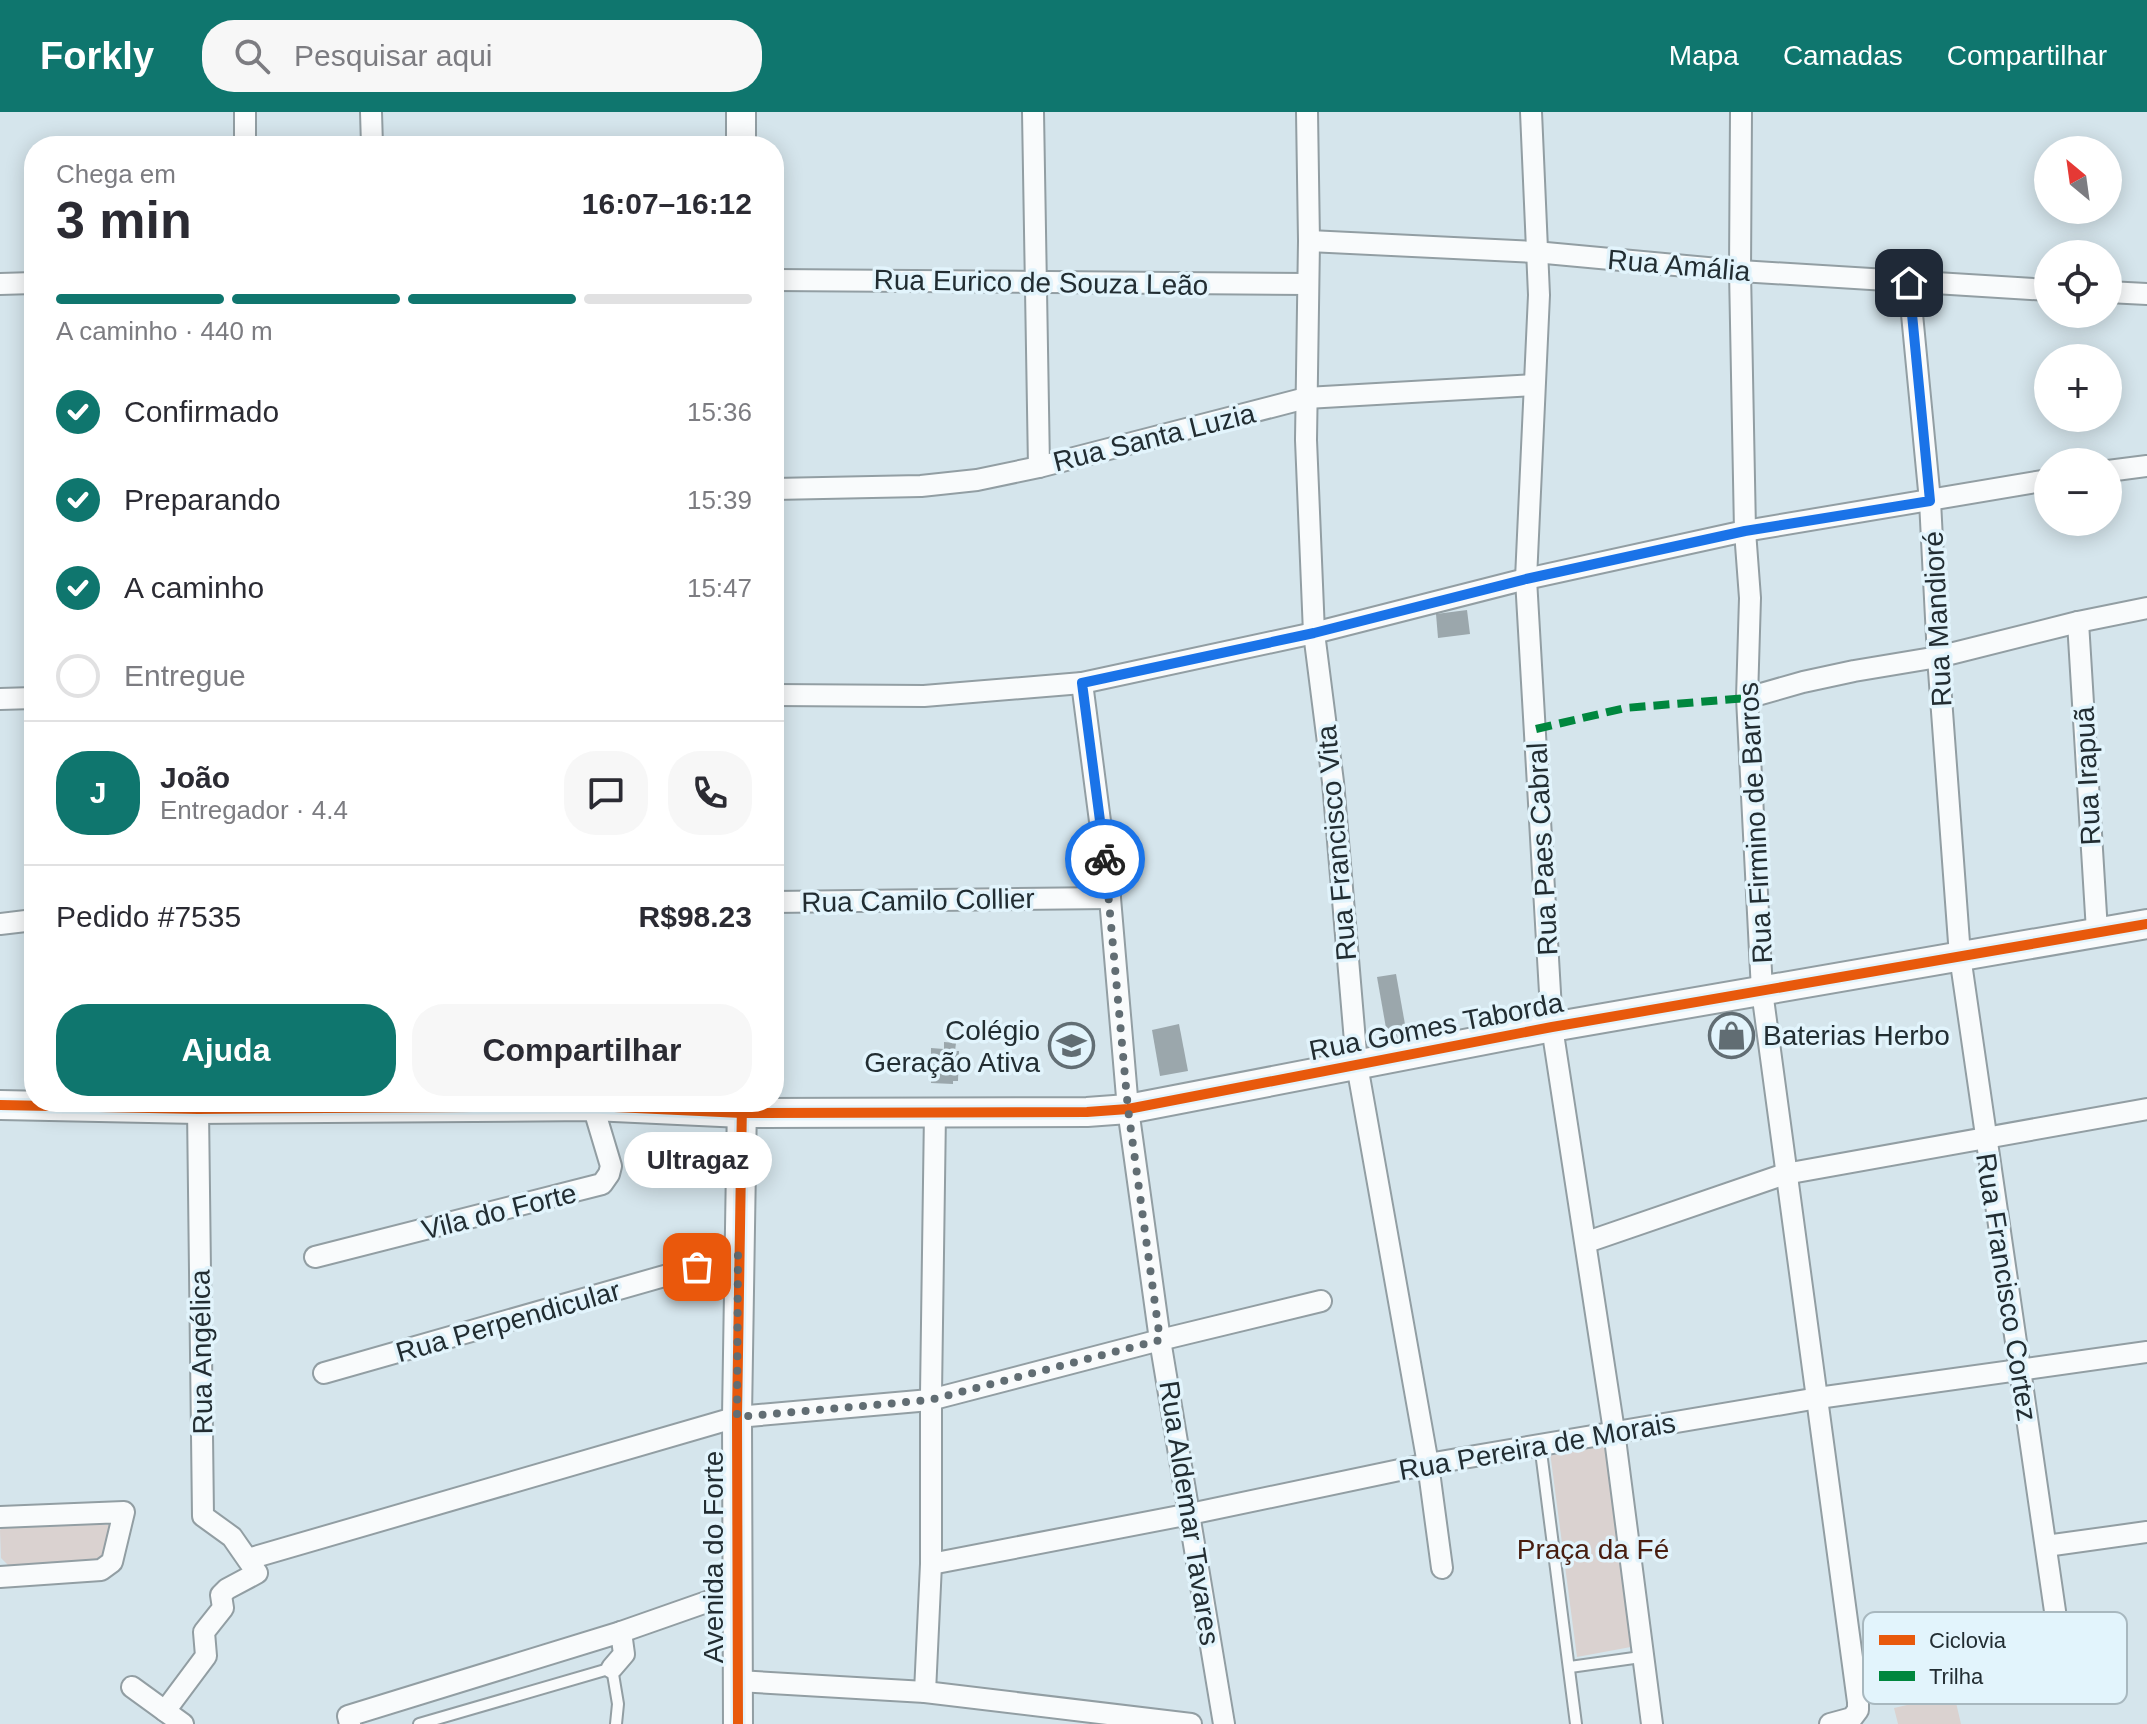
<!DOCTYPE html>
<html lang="pt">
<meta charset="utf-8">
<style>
body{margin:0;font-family:Helvetica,sans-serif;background:#f7f7f7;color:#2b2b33;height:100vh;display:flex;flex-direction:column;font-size:30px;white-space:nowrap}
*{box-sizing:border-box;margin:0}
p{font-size:26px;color:#7c7c81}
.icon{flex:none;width:44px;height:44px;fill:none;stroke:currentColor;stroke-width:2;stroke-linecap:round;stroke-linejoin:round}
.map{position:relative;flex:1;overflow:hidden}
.drawer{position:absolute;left:24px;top:24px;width:760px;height:976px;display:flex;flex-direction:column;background:#fff;border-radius:32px;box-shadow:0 4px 20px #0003}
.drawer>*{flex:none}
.needle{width:52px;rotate:331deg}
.buttons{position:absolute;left:2034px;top:24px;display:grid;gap:16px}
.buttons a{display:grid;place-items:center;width:88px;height:88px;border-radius:50%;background:#fff;box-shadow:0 4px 20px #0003;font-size:40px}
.pin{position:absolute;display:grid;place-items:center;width:68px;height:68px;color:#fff;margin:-34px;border-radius:16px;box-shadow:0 4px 12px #0006}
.courier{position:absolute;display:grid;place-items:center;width:80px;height:80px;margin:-40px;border:6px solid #1a73e8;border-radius:50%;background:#fff;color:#222;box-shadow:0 2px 10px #0007}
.bubble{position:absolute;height:56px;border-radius:28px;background:#fff;box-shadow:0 4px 20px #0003;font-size:26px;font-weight:700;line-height:56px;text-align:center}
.headline em{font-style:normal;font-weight:700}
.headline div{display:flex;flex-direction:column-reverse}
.headline{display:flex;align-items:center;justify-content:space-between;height:136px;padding:0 32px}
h1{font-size:52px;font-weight:700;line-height:60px}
.bar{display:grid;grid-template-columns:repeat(4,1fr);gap:12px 8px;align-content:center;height:96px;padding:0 32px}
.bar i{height:10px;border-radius:6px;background:#e1e1e2}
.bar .on{background:#0f766e}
.bar p{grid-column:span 4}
.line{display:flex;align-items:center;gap:20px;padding:0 32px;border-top:2px solid #e1e1e2}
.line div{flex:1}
.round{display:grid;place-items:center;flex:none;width:84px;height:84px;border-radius:32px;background:#f7f7f7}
ol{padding:0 32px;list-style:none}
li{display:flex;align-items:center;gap:24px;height:88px}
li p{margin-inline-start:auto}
li .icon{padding:8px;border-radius:50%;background:#0f766e;color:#fff;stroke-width:4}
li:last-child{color:#7c7c81}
li i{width:44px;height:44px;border:4px solid #e1e1e2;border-radius:50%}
.cta{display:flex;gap:16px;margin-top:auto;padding:16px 32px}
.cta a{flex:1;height:92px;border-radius:32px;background:#0f766e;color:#fff;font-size:32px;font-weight:700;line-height:92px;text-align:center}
.cta a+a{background:#f7f7f7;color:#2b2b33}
header{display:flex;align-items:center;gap:48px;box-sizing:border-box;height:112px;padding:0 40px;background:#0f766e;color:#fff}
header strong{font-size:38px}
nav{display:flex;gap:44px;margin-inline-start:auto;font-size:28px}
.search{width:560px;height:72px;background:#f7f7f7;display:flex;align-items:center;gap:20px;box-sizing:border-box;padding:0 28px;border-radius:32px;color:#7c7c81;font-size:30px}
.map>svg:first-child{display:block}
.green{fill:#dad2d0}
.building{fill:#9ba7ac}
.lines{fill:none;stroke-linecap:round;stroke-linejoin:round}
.lane-casing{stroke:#929ea3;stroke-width:14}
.street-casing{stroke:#929ea3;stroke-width:24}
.secondary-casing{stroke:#929ea3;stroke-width:32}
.lane{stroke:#f9fbfc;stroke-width:10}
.street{stroke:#f9fbfc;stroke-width:20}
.secondary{stroke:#f9fbfc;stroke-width:28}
.quiet{stroke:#00873e;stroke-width:8;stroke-dasharray:16 8;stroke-linecap:butt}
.cycleway-casing{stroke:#e2f4fc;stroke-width:15}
.cycleway{stroke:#e8590c;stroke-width:10}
.done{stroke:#616d73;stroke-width:8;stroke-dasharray:0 14.4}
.route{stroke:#1a73e8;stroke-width:10}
.labels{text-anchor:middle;stroke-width:7;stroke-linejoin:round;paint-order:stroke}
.street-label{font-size:28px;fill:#222d32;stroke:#e2f4fc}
.poi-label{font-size:28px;fill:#222d32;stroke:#e2f4fc;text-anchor:end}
.park-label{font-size:28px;fill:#481d0f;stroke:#e2f4fc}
.key{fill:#e2f4fc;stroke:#a8b8bf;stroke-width:2}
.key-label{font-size:22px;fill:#222d32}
</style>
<header>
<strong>Forkly</strong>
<div class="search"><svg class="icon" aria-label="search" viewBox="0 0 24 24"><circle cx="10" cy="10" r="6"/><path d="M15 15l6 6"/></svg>Pesquisar aqui</div>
<nav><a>Mapa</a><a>Camadas</a><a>Compartilhar</a></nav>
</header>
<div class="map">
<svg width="2147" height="1612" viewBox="0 0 2147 1612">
<rect width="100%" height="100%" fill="#d5e5ec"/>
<!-- green -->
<g class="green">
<path d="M 1609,1330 L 1636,1534 L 1577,1545 L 1550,1340 Z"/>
<path d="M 14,1412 L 115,1413 L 105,1452 L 19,1453 L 8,1453 L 1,1446 L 0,1418 L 5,1413 Z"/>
<path d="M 1954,1582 L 1961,1612 L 1898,1612 L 1894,1596 Z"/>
</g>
<!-- building -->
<g class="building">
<path d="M 1467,498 L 1470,522 L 1438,526 L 1436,502 Z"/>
<path d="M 1396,862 L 1408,929 L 1389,933 L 1377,865 Z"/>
<path d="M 1179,912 L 1188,959 L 1160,964 L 1152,918 Z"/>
<path d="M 944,930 L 956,931 L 955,939 L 959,939 L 958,969 L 953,969 L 953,972 L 931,971 L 931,936 L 944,937 Z"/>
</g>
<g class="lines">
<defs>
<g id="lane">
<path d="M 1540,1332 L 1576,1612"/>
<path d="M 1570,1555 L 1641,1545"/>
<path d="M 419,1612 L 612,1556 L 618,1592 L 616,1612"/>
</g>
<g id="street">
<path d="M 371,0 L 372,34"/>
<path d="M 1033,0 L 1039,355"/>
<path d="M 1307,0 L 1309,129 L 1306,328 L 1314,521 L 1333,670 L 1357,953 L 1428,1352 L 1442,1456"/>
<path d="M 1531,0 L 1539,183 L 1526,467 L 1552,915 L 1614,1319 L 1652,1612"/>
<path d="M 1741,0 L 1740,159 L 1745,419 L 1750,486 L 1747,586 L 1762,879 L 1858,1590 L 1858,1598 L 1852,1606 L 1830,1612"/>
<path d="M 245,34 L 245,0"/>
<path d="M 1309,129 L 1535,140 L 1740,159 L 2048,178"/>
<path d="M 774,168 L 1308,172"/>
<path d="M 1909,171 L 1930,389 L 1938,545 L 1960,844 L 2056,1506"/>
<path d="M 0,172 L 34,171"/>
<path d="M 2108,180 L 2147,182"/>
<path d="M 2108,359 L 2147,354"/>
<path d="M 774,377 L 921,374 L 977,368 L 1039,355 L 1306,286 L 1534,273"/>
<path d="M 2078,510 L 2097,819"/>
<path d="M 1082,571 L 1110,786 L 1128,997 L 1160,1228 L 1224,1612"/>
<path d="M 774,583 L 924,584 L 1082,571 L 1314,521 L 1526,467 L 1745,419 L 2048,368"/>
<path d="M 1747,586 L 1803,570 L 1854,559 L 1938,545 L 2078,510 L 2147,496"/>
<path d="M 0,587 L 34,586"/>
<path d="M 774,790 L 1110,786"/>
<path d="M 0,812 L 34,808"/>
<path d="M 1587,1130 L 1785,1062 L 2147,997"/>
<path d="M 315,1145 L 602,1072 L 609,1062 L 611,1054 L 593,994"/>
<path d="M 324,1261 L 738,1143"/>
<path d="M 0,1405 L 124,1400 L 112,1450 L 101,1458 L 0,1465"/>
<path d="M 2046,1434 L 2147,1420"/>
<path d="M 248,1447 L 737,1305 L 930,1288 L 1160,1228 L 1321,1189"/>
<path d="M 931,1452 L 1190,1402 L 1428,1352 L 1818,1286 L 2147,1240"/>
<path d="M 612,1556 L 624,1542 L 621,1520"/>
<path d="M 738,1569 L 925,1580 L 1191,1612"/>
<path d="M 132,1575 L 183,1612"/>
<path d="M 925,1580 L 931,1452 L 931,1282 L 935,1000"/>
<path d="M 165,1599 L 206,1544 L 204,1520 L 223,1496 L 221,1483 L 227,1477 L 257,1461 L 232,1425 L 203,1404 L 198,997"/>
<path d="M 350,1612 L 348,1604 L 621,1520 L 738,1479"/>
</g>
<g id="secondary">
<path d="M 741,0 L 741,34"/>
<path d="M 0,993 L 198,997 L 593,994 L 742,1001 L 1087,1000 L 1128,997 L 1552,915 L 2147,812"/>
<path d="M 738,1612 L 737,1305 L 742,990"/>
</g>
</defs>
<!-- lane casing -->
<use href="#lane" class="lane-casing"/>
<!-- street casing -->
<use href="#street" class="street-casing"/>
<!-- secondary casing -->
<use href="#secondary" class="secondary-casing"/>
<!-- lane -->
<use href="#lane" class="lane"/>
<!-- street -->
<use href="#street" class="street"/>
<!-- secondary -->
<use href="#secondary" class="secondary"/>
<!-- quiet -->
<path class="quiet" d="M 1536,617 L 1625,596 L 1747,586"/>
<defs>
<g id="cycleway">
<path d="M 0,993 L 198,997 L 593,994 L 742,1001 L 1087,1000 L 1128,997 L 1552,915 L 2147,812"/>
<path d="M 738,1612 L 737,1305 L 742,990"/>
</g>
</defs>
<!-- cycleway casing -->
<use href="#cycleway" class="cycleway-casing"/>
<!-- cycleway -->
<use href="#cycleway" class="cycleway"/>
</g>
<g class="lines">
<!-- done -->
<path class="done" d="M 697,1155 L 738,1143 L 737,1305 L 930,1288 L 1160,1228 L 1128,997 L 1105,747"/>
<!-- route -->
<path class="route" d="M 1105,747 L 1082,571 L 1314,521 L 1526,467 L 1745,419 L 1930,389 L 1909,171"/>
</g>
<!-- icons -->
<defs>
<symbol id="shop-ring" viewBox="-11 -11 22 22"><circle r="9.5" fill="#e2f4fc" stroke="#616d73" stroke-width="1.5"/><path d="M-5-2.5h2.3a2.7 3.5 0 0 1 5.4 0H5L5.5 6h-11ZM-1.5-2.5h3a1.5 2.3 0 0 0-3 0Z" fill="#616d73"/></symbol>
<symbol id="school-ring" viewBox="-11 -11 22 22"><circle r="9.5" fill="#e2f4fc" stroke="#616d73" stroke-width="1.5"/><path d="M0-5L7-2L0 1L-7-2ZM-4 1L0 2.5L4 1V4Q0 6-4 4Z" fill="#616d73"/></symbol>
</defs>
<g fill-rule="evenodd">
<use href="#shop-ring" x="1706" y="898" width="51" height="51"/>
<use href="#school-ring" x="1046" y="908" width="51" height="51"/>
</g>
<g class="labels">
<!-- street labels -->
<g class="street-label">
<text transform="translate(1679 153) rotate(5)" y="10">Rua Amália</text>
<text transform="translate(1041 170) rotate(1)" y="10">Rua Eurico de Souza Leão</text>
<text transform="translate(1154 325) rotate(-14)" y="10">Rua Santa Luzia</text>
<text transform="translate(1937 507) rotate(-93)" y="10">Rua Mandioré</text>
<text transform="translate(2087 664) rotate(-93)" y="10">Rua Irapuã</text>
<text transform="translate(1755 711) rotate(-93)" y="10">Rua Firmino de Barros</text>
<text transform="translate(1336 731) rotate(-95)" y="10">Rua Francisco Vita</text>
<text transform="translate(1542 737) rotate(-93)" y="10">Rua Paes Cabral</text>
<text transform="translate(918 788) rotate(-1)" y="10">Rua Camilo Collier</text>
<text transform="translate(1436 914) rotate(-11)" y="10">Rua Gomes Taborda</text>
<text transform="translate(499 1099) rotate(-14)" y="10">Vila do Forte</text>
<text transform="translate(2007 1175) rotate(81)" y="10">Rua Francisco Cortez</text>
<text transform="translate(508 1209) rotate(-16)" y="10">Rua Perpendicular</text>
<text transform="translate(201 1240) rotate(-91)" y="10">Rua Angélica</text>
<text transform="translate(1537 1334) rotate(-10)" y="10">Rua Pereira de Morais</text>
<text transform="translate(1190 1401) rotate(81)" y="10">Rua Aldemar Tavares</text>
<text transform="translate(713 1445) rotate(-90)" y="10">Avenida do Forte</text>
</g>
<!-- poi labels -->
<g class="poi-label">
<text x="1040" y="928">Colégio<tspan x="1040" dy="32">Geração Ativa</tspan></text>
<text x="1763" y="933" text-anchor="start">Baterias Herbo</text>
</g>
<!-- park labels -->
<g class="park-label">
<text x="1593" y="1447">Praça da Fé</text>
</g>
</g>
<!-- legend -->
<rect x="1863" y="1500" width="264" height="92" rx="12" class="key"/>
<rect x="1879" y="1523" width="36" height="10" fill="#e8590c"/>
<rect x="1879" y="1559" width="36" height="10" fill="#00873e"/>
<g class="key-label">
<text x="1929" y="1536">Ciclovia</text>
<text x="1929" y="1572">Trilha</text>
</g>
</svg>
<div class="buttons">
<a><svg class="needle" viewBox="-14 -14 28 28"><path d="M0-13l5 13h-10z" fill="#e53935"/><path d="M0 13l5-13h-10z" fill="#7c7c81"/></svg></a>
<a><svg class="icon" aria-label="locate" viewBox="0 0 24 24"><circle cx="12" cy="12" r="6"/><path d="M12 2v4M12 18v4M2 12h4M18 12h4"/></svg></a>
<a>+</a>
<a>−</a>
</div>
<div class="pin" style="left:697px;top:1155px;background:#ea580c"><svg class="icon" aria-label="bag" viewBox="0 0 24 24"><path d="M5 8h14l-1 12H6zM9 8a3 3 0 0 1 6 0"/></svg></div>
<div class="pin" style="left:1909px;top:171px;background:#1f2937"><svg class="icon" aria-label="home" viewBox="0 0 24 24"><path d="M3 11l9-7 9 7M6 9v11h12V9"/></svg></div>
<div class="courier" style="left:1105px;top:747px"><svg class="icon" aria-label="bike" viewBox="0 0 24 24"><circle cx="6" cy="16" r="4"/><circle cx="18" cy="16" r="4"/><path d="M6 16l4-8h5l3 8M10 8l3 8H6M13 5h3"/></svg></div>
<div class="bubble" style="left:624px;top:1020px;width:148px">Ultragaz</div>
<section class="drawer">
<div class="headline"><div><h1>3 min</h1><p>Chega em</p></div><em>16:07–16:12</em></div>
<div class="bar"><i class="on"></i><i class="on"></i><i class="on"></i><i></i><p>A caminho · 440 m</p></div>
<ol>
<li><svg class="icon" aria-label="check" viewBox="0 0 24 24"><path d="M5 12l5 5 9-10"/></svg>Confirmado<p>15:36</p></li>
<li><svg class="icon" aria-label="check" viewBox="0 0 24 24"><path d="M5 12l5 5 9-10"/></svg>Preparando<p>15:39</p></li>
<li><svg class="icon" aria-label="check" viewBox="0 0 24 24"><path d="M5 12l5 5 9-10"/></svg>A caminho<p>15:47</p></li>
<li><i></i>Entregue</li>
</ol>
<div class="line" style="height:144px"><b class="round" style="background:#0f766e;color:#fff">J</b><div><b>João</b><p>Entregador · 4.4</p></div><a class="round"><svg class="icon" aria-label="chat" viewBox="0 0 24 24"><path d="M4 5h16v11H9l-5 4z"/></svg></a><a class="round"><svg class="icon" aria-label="phone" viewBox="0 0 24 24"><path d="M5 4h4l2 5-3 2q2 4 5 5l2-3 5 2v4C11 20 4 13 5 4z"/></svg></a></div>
<div class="line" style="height:104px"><div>Pedido #7535</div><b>R$98.23</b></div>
<div class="cta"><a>Ajuda</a><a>Compartilhar</a></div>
</section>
</div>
